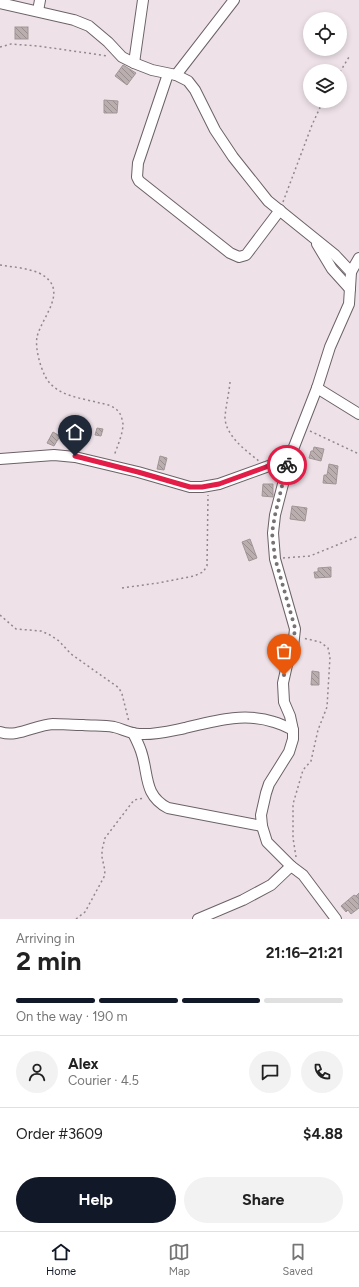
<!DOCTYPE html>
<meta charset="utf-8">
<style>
body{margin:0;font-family:Figtree,sans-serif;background:#f2f2f2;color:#222;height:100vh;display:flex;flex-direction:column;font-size:15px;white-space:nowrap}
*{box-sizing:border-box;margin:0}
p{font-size:13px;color:#767676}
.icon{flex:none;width:22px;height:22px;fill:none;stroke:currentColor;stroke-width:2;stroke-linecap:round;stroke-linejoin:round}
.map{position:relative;height:919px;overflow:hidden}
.panel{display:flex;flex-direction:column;background:#fff;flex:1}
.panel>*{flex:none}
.tools{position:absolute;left:303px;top:12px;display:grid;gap:8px}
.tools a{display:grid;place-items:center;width:44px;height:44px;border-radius:50%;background:#fff;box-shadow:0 2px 6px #0003;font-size:20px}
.pin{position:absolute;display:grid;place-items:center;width:34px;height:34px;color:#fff;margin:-41px -17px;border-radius:50% 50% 50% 0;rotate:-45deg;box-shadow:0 0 4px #0007}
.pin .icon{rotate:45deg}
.courier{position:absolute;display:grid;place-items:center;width:40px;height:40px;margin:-20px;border:3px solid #e11d48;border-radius:50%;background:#fff;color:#222;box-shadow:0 1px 5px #0007}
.overview em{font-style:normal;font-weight:700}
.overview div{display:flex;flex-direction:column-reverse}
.overview{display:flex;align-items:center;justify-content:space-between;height:68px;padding:0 16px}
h1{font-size:26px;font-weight:700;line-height:30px}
.bar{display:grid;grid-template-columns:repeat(4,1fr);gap:6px 4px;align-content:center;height:48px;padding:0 16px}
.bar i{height:5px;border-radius:3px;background:#e0e0e0}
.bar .selected{background:#111827}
.bar p{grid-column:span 4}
.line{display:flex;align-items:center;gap:10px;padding:0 16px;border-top:1px solid #e0e0e0}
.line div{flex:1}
.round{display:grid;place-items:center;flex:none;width:42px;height:42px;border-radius:21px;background:#f2f2f2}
.action{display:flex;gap:8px;margin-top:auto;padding:8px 16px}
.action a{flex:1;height:46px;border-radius:24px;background:#111827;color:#fff;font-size:16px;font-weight:700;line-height:46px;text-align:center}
.action a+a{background:#f2f2f2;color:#222}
.tabs{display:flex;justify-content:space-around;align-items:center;height:56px;border-top:1px solid #e0e0e0;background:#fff;font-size:11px;color:#767676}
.tabs a{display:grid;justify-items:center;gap:2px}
.tabs .selected{color:#111827}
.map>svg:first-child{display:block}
.building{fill:url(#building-back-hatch);stroke:#a19596}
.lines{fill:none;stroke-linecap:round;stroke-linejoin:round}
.minor-casing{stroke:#6b6166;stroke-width:12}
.path{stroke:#90888c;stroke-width:1.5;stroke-dasharray:2 3;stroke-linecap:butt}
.minor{stroke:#fff;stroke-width:10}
.done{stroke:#787275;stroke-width:4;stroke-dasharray:0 7.2}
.route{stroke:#e11d48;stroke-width:5}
</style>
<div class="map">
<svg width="359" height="919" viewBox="0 0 359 919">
<defs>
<pattern id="building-back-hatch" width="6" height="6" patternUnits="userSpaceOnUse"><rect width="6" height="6" fill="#bbaeaf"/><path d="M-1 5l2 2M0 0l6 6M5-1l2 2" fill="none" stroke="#998e8f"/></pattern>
</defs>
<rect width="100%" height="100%" fill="#eee2e8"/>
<!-- building -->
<g class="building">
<rect x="15" y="27" width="13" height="12"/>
<path d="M 123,65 L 136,73 L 127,85 L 115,76 Z"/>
<path d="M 104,100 L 118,101 L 117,113 L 104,113 Z"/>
<path d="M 97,428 L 103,429 L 101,436 L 95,435 Z"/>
<path d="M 53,432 L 60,436 L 54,446 L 47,443 Z"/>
<path d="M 314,447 L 324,449 L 321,461 L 309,458 L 311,451 L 313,451 Z"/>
<path d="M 160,456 L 167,458 L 164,470 L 157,469 Z"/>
<path d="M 329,464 L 338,466 L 336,484 L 323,483 L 324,475 L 327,475 Z"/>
<path d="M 263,484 L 273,484 L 273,497 L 262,496 Z"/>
<path d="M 292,506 L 307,508 L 305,521 L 290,519 Z"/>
<path d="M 250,539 L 257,558 L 249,561 L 242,542 Z"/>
<path d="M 331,567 L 331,577 L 315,578 L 314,572 L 318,572 L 318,568 Z"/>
<path d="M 312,671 L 319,672 L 319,685 L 311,685 Z"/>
<path d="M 359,893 L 359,908 L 351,914 L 348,910 L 346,912 L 341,906 L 354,895 L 356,896 Z"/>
</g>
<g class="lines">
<defs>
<g id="minor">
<path d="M 0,3 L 74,20 L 89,26 L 108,42 L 122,57 L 134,63 L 152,70 L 176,75 L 188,81 L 195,90 L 215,130 L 233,157 L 268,201 L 335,255 L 351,272 L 349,304 L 330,347 L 317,388 L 290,457 L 275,515 L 273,533 L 275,559 L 295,629 L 293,647 L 287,665 L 283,683 L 284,702 L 290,716 L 293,730 L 293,739 L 289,752 L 269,784 L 266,793 L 261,815 L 262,826 L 267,842 L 291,866 L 303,875 L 336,919"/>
<path d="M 38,11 L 40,0"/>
<path d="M 134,63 L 143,0"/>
<path d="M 168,74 L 138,163 L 137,177 L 139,181 L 230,253 L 239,257 L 246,255 L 280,210"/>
<path d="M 176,75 L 234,0"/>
<path d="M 317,244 L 332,269 L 350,289"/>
<path d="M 351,272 L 359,258"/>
<path d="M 317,388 L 359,414"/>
<path d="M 0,459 L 54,455 L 75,457 L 138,472 L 190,487 L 202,487 L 219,484 L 266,467 L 290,457"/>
<path d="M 0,732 C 17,738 35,725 53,724 C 63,724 73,725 83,725 C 93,726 103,725 114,727 C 123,729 130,734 140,734 C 155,735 170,731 185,728 C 214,721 244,712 274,722 C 281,724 287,727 293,730"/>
<path d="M 133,733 C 136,739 139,745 141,751 C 149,774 143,795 168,808 L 262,826"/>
<path d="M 198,919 L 243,900 L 271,885 L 291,866"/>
</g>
</defs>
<!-- minor casing -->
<use href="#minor" class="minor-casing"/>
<!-- path -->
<g class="path">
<path d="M 0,47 L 11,44 L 38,46 L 108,56"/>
<path d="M 340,72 L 349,57"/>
<path d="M 283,202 L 312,125 L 323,101"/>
<path d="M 0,265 C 13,267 27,268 39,273 C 71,289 42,316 37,337 C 35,348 40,366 45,376 C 55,396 81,398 100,403 C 106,404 113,406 117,410 C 121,413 122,419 123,424 C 123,434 117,447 114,456"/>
<path d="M 230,382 C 229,393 226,405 225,417 C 225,435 245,450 259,461"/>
<path d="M 310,431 L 359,454"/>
<path d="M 283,558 L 310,556 L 359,536"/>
<path d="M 122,588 L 158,583 L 194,576 L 203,572 L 207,566 L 208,495"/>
<path d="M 0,615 L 16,629 L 41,631 L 50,635 L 59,641 L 71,654 L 119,688 L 122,694 L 129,722"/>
<path d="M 296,857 L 293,838 L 293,804 L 303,770 L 311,761 L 318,730 L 327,707 L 330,657 L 328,648 L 320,642 L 303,638"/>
<path d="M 76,919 L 85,912 L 104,877 L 105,871 L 102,857 L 102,850 L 105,838 L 134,800 L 144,798"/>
</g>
<!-- minor -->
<use href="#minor" class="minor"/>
</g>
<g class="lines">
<!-- done -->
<path class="done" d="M 284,675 L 293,647 L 295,628 L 275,558 L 272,533 L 275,515 L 287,465"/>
<!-- route -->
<path class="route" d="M 75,456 L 138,472 L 190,487 L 202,487 L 219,484 L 266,467 L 290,456 L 287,465"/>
</g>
</svg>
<div class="tools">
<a><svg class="icon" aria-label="locate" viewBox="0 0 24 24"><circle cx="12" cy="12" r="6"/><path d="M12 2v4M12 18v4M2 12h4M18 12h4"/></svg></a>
<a><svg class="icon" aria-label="layers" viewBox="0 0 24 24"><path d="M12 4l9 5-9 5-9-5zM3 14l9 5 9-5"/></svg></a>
</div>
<div class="pin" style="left:284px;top:675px;background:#ea580c"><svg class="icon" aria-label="bag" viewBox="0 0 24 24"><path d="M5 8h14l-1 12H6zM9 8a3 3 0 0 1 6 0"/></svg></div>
<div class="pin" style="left:75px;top:456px;background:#1f2937"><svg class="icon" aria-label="home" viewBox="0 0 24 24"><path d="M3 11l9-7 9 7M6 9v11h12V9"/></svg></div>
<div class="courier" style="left:287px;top:465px"><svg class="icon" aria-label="bike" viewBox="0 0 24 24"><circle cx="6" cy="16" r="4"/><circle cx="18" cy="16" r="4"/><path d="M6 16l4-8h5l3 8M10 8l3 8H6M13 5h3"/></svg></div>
</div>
<section class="panel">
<div class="overview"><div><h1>2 min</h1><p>Arriving in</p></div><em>21:16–21:21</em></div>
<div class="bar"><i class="selected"></i><i class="selected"></i><i class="selected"></i><i></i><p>On the way · 190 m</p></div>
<div class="line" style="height:72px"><a class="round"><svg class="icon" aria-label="person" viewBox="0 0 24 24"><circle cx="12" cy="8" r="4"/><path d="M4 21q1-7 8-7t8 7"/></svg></a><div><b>Alex</b><p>Courier · 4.5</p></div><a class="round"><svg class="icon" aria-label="chat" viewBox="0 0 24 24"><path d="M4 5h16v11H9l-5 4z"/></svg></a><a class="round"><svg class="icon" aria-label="phone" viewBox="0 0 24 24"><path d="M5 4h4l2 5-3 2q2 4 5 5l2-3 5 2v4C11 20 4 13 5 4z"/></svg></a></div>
<div class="line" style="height:52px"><div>Order #3609</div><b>$4.88</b></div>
<div class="action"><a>Help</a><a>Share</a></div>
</section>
<nav class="tabs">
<a class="selected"><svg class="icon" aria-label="home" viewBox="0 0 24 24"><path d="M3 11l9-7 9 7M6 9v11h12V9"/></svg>Home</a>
<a><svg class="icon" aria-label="map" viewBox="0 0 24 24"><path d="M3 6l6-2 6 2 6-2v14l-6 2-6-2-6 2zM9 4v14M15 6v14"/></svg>Map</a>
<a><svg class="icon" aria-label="saved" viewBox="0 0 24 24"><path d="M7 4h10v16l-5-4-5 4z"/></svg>Saved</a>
</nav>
